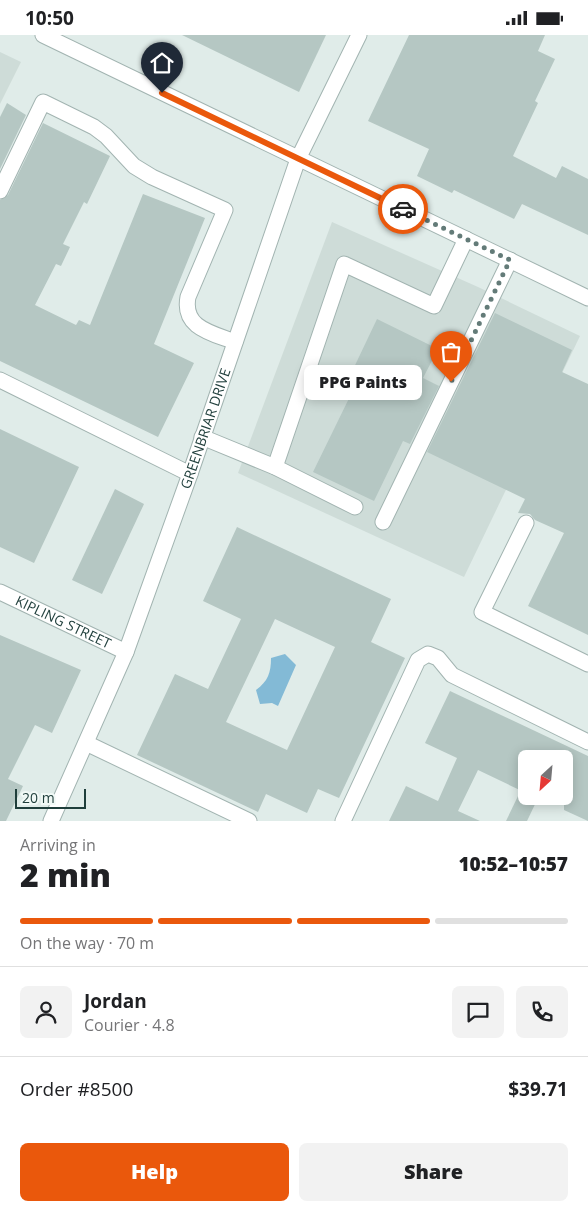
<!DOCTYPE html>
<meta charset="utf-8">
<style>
body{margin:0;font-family:"Open Sans",sans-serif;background:#f2f2f2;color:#202124;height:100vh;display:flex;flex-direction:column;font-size:19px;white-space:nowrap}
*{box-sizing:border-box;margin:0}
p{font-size:16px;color:#757577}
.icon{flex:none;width:28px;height:28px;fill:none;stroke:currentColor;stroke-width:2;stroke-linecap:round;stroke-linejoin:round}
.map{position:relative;height:786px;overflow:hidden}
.panel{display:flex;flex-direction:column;background:#fff;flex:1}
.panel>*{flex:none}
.needle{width:32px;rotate:206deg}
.controls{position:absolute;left:518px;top:715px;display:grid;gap:10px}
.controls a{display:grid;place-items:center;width:55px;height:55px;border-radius:8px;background:#fff;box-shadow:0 2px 12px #0003;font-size:25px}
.scale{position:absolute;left:15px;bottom:12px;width:71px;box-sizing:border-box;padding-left:5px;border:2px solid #1f3e3b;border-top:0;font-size:14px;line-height:18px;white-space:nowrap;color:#1f3e3b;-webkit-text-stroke:4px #f1f9f6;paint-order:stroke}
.pin{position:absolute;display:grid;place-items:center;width:42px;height:42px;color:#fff;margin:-51px -21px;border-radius:50% 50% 50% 0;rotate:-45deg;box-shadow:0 0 5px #0007}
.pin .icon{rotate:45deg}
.courier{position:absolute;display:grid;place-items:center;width:50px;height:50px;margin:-25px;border:4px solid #ea580c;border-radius:50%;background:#fff;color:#222;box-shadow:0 1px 6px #0007}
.bubble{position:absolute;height:35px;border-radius:8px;background:#fff;box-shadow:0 2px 12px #0003;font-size:16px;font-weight:800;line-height:35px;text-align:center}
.summary em{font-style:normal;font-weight:800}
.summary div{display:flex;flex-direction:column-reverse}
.summary{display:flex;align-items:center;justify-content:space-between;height:85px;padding:0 20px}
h1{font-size:32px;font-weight:800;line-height:38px}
.bar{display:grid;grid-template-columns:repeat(4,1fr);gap:8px 5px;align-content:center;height:60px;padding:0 20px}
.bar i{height:6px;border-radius:4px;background:#e0e0e0}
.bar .selected{background:#ea580c}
.bar p{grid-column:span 4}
.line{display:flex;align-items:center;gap:12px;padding:0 20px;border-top:1px solid #e0e0e0}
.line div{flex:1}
.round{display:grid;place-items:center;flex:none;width:52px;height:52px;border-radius:8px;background:#f2f2f2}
.primary-button{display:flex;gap:10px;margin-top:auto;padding:10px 20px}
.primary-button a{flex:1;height:58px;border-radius:8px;background:#ea580c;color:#fff;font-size:20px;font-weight:800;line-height:58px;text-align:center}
.primary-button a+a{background:#f2f2f2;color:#202124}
.status{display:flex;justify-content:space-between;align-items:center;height:35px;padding:0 25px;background:#fff;direction:ltr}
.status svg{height:14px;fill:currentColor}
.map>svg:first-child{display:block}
.built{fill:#cedcd8}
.water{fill:#83bad6}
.building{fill:#b5c7c3;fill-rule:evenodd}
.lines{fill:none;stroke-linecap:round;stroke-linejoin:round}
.minor-casing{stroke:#a2b4b1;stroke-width:17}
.minor{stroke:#fff;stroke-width:15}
.done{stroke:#637b78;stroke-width:5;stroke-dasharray:0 9}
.route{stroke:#ea580c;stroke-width:6}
.labels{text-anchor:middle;stroke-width:4.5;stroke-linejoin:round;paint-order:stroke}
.street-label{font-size:14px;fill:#1f3e3b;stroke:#f1f9f6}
</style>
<div class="status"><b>10:50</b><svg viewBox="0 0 49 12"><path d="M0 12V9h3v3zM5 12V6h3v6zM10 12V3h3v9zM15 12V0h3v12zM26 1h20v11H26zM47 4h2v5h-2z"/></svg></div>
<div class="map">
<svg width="588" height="786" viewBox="0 0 588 786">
<rect width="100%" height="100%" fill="#e0ece9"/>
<!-- built -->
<g class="built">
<path d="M 0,17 L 21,27 L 0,69 Z"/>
<path d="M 332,187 L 478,252 L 580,301 L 464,542 L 238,438 Z"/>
</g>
<!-- water -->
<path class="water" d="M 285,619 L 296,630 L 278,671 L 272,668 L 260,669 L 256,655 C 268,646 271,638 271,623 Z"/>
<!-- building -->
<g class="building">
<path d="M 182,0 L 326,0 L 299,57 Z"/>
<path d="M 409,0 L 545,0 L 538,16 L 555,24 L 535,66 L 538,68 L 513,121 L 556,143 L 562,131 L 588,144 L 588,200 L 522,169 L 514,184 L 454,155 L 452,158 L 417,141 L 429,114 L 368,86 Z"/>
<path d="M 7,68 L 26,80 L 0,134 L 0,82 Z"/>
<path d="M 43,88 L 110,121 L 87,169 L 84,167 L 63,209 L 70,212 L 61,231 L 56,229 L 35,270 L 76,290 L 79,285 L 90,290 L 143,159 L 205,183 L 154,309 L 194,328 L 158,402 L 0,326 L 0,165 L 8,160 Z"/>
<path d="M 495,278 L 572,315 L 562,337 L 588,349 L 588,600 L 528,571 L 564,498 L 535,485 L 530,479 L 518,478 L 525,464 L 427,417 Z"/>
<path d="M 377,284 L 438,314 L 423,343 L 439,351 L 410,409 L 403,406 L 374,466 L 313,437 L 356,349 L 348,345 Z"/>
<path d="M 0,394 L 79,432 L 34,528 L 0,512 Z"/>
<path d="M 115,454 L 144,469 L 102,559 L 72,545 Z"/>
<path d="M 237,492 L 391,564 L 371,607 L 405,623 L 339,763 L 318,754 L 307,778 L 266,759 L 258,777 L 137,720 L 175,639 L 208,654 L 241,584 L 203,566 ZM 275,584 L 335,612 L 287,715 L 226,687 Z"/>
<path d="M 0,600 L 81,635 L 52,698 L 35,690 L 8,744 L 23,751 L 6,786 L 0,786 Z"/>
<path d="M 450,656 L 588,721 L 588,786 L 564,775 L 564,724 L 526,724 L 526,758 L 478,735 L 458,776 L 480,786 L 389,786 L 406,751 L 438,766 L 457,723 L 425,708 Z"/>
<path d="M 518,761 L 539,761 L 527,786 L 506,786 Z"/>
</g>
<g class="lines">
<defs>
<g id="minor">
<path d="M 43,0 L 588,263"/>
<path d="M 0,156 L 43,67 L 94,92 L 106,101 L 134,131 L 152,142 L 225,175 L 188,262 C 182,293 212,298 235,307"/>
<path d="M 0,345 L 190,439"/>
<path d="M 202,402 L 275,432 L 355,472"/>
<path d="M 275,432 L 344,229 L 434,271 L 466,204"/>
<path d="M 383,487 L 510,225"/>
<path d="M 526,488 L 482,577 L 588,629"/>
<path id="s1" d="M 0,557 L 126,617"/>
<path d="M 86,708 L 249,786"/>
<path id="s2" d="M 51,786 L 126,617 L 190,439 L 298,124 L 359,0"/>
<path d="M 343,786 L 418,625 L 428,619 L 438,623 L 452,640 L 588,707"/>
</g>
</defs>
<!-- minor casing -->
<use href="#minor" class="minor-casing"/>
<!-- minor -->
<use href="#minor" class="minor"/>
</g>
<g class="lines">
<!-- done -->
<path class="done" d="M 403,174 L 510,225 L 451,347"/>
<!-- route -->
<path class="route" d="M 162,58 L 403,174"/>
</g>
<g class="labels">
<!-- street labels -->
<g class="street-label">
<text dy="5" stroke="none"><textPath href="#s2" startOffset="422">GREENBRIAR DRIVE</textPath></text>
<text dy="5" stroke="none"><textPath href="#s1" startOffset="70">KIPLING STREET</textPath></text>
</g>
</g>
</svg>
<div class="controls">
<a><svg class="needle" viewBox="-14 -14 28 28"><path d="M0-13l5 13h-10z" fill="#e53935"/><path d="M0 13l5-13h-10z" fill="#757577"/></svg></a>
</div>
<div class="scale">20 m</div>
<div class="pin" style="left:451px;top:347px;background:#ea580c"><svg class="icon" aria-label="bag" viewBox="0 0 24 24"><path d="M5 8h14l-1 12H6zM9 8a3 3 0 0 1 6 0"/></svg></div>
<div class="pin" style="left:162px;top:58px;background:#1f2937"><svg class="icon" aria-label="home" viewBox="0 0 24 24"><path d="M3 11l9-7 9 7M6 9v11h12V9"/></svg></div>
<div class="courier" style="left:403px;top:174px"><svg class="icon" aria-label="car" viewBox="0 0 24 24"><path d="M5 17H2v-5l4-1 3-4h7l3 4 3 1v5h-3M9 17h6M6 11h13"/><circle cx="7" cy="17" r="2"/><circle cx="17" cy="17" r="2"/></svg></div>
<div class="bubble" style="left:304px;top:330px;width:118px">PPG Paints</div>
</div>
<section class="panel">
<div class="summary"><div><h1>2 min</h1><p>Arriving in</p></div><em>10:52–10:57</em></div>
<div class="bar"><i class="selected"></i><i class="selected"></i><i class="selected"></i><i></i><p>On the way · 70 m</p></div>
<div class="line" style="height:90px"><a class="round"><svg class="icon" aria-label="person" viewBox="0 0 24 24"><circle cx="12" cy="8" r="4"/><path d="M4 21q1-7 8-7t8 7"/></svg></a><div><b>Jordan</b><p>Courier · 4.8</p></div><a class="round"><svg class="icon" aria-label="chat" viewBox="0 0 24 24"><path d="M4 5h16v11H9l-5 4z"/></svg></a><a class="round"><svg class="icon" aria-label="phone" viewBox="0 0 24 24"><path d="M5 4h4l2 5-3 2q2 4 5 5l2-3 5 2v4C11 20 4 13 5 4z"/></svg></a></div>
<div class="line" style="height:65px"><div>Order #8500</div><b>$39.71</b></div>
<div class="primary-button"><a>Help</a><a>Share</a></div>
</section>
